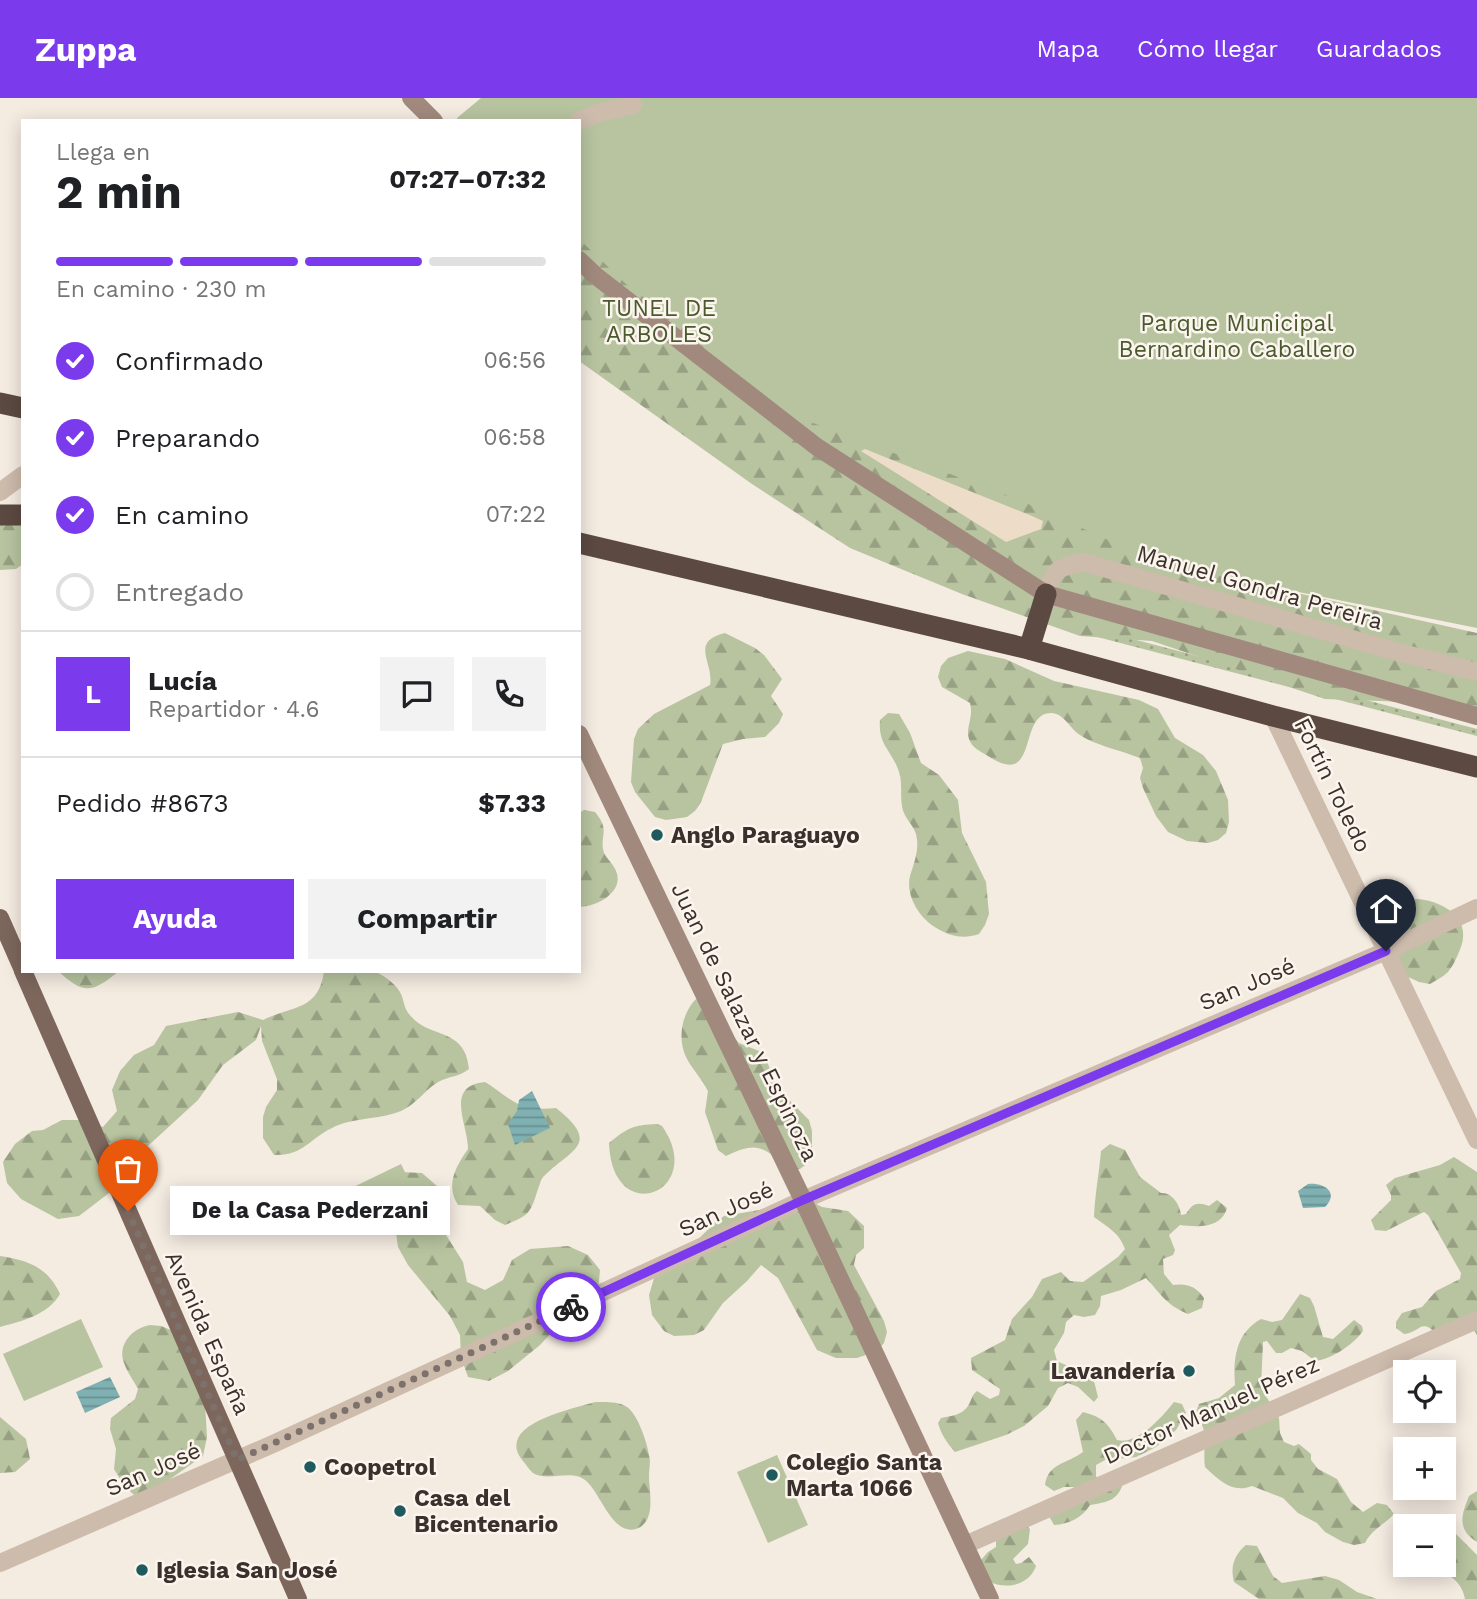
<!DOCTYPE html>
<html lang="es">
<meta charset="utf-8">
<style>
body{margin:0;font-family:"Work Sans",sans-serif;background:#f2f2f2;color:#202124;height:100vh;display:flex;flex-direction:column;font-size:26px;white-space:nowrap}
*{box-sizing:border-box;margin:0}
p{font-size:23px;color:#757577}
.icon{flex:none;width:38px;height:38px;fill:none;stroke:currentColor;stroke-width:2;stroke-linecap:round;stroke-linejoin:round}
.map{position:relative;flex:1;overflow:hidden}
.sheet{position:absolute;left:21px;top:21px;width:560px;height:854px;display:flex;flex-direction:column;background:#fff;border-radius:0px;box-shadow:0 4px 18px #0003}
.sheet>*{flex:none}
.buttons{position:absolute;left:1393px;top:1262px;display:grid;gap:14px}
.buttons a{display:grid;place-items:center;width:63px;height:63px;border-radius:0px;background:#fff;box-shadow:0 4px 18px #0003;font-size:35px}
.pin{position:absolute;display:grid;place-items:center;width:60px;height:60px;color:#fff;margin:-72px -30px;border-radius:50% 50% 50% 0;rotate:-45deg;box-shadow:0 0 7px #0007}
.pin .icon{rotate:45deg}
.courier{position:absolute;display:grid;place-items:center;width:70px;height:70px;margin:-35px;border:5px solid #7c3aed;border-radius:50%;background:#fff;color:#222;box-shadow:0 2px 9px #0007}
.bubble{position:absolute;height:49px;border-radius:0px;background:#fff;box-shadow:0 4px 18px #0003;font-size:23px;font-weight:700;line-height:49px;text-align:center}
.summary em{font-style:normal;font-weight:700}
.summary div{display:flex;flex-direction:column-reverse}
.summary{display:flex;align-items:center;justify-content:space-between;height:119px;padding:0 35px}
h1{font-size:46px;font-weight:700;line-height:52px}
.bar{display:grid;grid-template-columns:repeat(4,1fr);gap:10px 7px;align-content:center;height:84px;padding:0 35px}
.bar i{height:9px;border-radius:5px;background:#e0e0e0}
.bar .active{background:#7c3aed}
.bar p{grid-column:span 4}
.line{display:flex;align-items:center;gap:18px;padding:0 35px;border-top:2px solid #e0e0e0}
.line div{flex:1}
.round{display:grid;place-items:center;flex:none;width:74px;height:74px;border-radius:0px;background:#f2f2f2}
ol{padding:0 35px;list-style:none}
li{display:flex;align-items:center;gap:21px;height:77px}
li p{margin-inline-start:auto}
li .icon{padding:7px;border-radius:50%;background:#7c3aed;color:#fff;stroke-width:4}
li:last-child{color:#757577}
li i{width:38px;height:38px;border:4px solid #e0e0e0;border-radius:50%}
.primary-button{display:flex;gap:14px;margin-top:auto;padding:14px 35px}
.primary-button a{flex:1;height:80px;border-radius:0px;background:#7c3aed;color:#fff;font-size:28px;font-weight:700;line-height:80px;text-align:center}
.primary-button a+a{background:#f2f2f2;color:#202124}
header{display:flex;align-items:center;gap:42px;box-sizing:border-box;height:98px;padding:0 35px;background:#7c3aed;color:#fff}
header strong{font-size:33px}
nav{display:flex;gap:38px;margin-inline-start:auto;font-size:24px}
.map>svg:first-child{display:block}
.grass{fill:url(#grass-dots)}
.forest{fill:url(#forest-firs)}
.park{fill:#b8c4a0}
.plaza{fill:#ecdcc8}
.water{fill:url(#water-rules)}
.lines{fill:none;stroke-linecap:round;stroke-linejoin:round}
.street{stroke:#cdbbac;stroke-width:18}
.secondary{stroke:#a18a7d;stroke-width:18}
.primary{stroke:#7d675c;stroke-width:18}
.highway{stroke:#5c4a42;stroke-width:21}
.done{stroke:#7c716b;stroke-width:7;stroke-dasharray:0 12.6}
.route{stroke:#7c3aed;stroke-width:9}
.poi-dot{fill:#1f5a5e;stroke:#fbf5ee;stroke-width:2.5}
.labels{text-anchor:middle;stroke-width:5;stroke-linejoin:round;paint-order:stroke}
.park-label{font-size:23px;fill:#4a5a2e;stroke:#fbf5ee}
.street-label{font-size:23px;fill:#3b302b;stroke:#fbf5ee}
.poi-label{font-size:23px;font-weight:bold;fill:#3b302b;stroke:#fbf5ee;text-anchor:start}
</style>
<header>
<strong>Zuppa</strong>
<nav><a>Mapa</a><a>Cómo llegar</a><a>Guardados</a></nav>
</header>
<div class="map">
<svg width="1477" height="1501" viewBox="0 0 1477 1501">
<defs>
<pattern id="grass-dots" width="8" height="8" patternUnits="userSpaceOnUse" patternTransform="scale(1.75)"><rect width="8" height="8" fill="#b8c4a0"/><path d="M2 2h.1M6 6h.1" fill="none" stroke="#97a083" stroke-width="1.8" stroke-linecap="round"/></pattern>
<pattern id="forest-firs" width="22" height="20" patternUnits="userSpaceOnUse" patternTransform="scale(1.75)"><rect width="22" height="20" fill="#b8c4a0"/><path d="M5 1l3.5 6h-7zM16 11l3.5 6h-7z" fill="#97a083"/></pattern>
<pattern id="water-rules" width="6" height="5" patternUnits="userSpaceOnUse" patternTransform="scale(1.75)"><rect width="6" height="5" fill="#7fb0b2"/><path d="M0 2.5h6" fill="none" stroke="#699091"/></pattern>
</defs>
<rect width="100%" height="100%" fill="#f4ebe1"/>
<!-- grass -->
<path class="grass" d="M 1060,522 L 1477,631 L 1477,638 L 1059,529 Z"/>
<!-- forest -->
<g class="forest">
<path d="M 579,77 L 1101,404 L 1234,481 L 1477,535 L 1477,610 L 1462,606 L 1325,601 L 1152,543 L 1080,538 L 962,496 L 850,450 L 752,386 L 579,263 Z"/>
<path d="M 0,426 L 23,427 L 23,466 L 16,471 L 0,472 Z"/>
<path d="M 725,535 L 755,550 L 764,557 L 782,581 L 771,598 L 783,616 L 779,625 L 765,639 L 743,641 L 723,646 L 701,704 L 695,713 L 687,719 L 666,722 L 655,719 L 635,694 L 631,684 L 634,641 L 638,631 L 654,616 L 710,587 C 714,564 689,544 725,535 Z"/>
<path d="M 968,553 L 1005,561 L 1054,583 L 1139,602 L 1158,611 L 1175,640 L 1203,657 L 1216,673 L 1228,702 L 1229,724 L 1226,735 L 1218,742 L 1208,745 L 1187,743 L 1168,734 L 1156,718 L 1143,690 L 1140,680 L 1143,670 L 1140,660 C 1123,653 1094,647 1080,637 C 1070,631 1064,615 1051,615 C 1017,615 1040,692 988,658 C 980,653 972,650 969,641 C 965,630 974,620 970,605 L 942,589 L 938,579 L 941,568 L 948,560 Z"/>
<path d="M 888,615 L 899,616 L 910,635 L 921,665 L 939,677 L 958,702 L 962,735 L 986,784 L 989,816 L 985,827 L 979,836 C 964,841 952,839 938,831 C 921,822 905,799 910,778 C 914,765 920,750 916,736 C 913,726 903,719 902,708 C 900,695 903,683 898,671 C 890,651 878,646 880,622 Z"/>
<path d="M 584,712 L 595,714 C 611,733 599,737 604,755 C 607,761 614,767 616,773 C 625,794 596,809 579,809 L 579,715 Z"/>
<path d="M 1418,801 C 1447,804 1474,823 1459,854 C 1456,861 1453,868 1448,874 C 1443,879 1436,882 1430,886 L 1419,884 L 1391,871 L 1386,853 L 1390,815 L 1407,802 Z"/>
<path d="M 58,873 L 119,873 C 92,895 84,897 58,873 Z"/>
<path d="M 324,873 C 337,873 368,870 378,875 C 386,879 397,887 401,896 C 404,903 404,910 409,916 C 429,942 465,928 469,971 C 459,979 450,978 440,983 C 425,991 417,1006 401,1013 C 379,1022 353,1019 332,1030 C 309,1041 303,1058 274,1057 L 263,1040 L 263,1019 L 266,1009 L 277,992 L 277,981 L 262,943 L 261,928 L 256,942 L 223,967 L 198,1002 L 137,1058 L 127,1077 L 113,1092 L 79,1118 L 58,1121 L 21,1101 L 7,1085 L 3,1064 L 15,1046 L 32,1033 L 43,1032 L 62,1022 L 84,1022 L 103,1029 L 117,1013 L 112,992 L 120,973 L 134,957 L 154,947 L 166,928 L 238,914 L 263,922 C 291,908 319,913 324,873 Z"/>
<path d="M 696,901 L 705,904 L 739,945 L 759,953 L 766,961 L 778,991 L 809,1022 L 812,1033 L 812,1053 L 809,1064 L 800,1071 L 790,1072 C 764,1050 759,1042 726,1058 L 718,1052 L 705,1014 L 708,993 C 702,981 692,971 686,959 C 677,940 682,915 696,901 Z"/>
<path d="M 485,984 C 494,989 500,995 508,1000 C 524,1011 538,1012 556,1010 C 603,1047 570,1051 543,1079 C 540,1083 539,1089 537,1094 C 530,1117 527,1118 505,1127 L 495,1122 L 480,1108 L 458,1107 C 445,1087 456,1068 468,1051 C 468,1026 444,988 485,984 Z"/>
<path d="M 657,1026 L 662,1028 C 708,1094 612,1132 609,1045 C 627,1030 633,1027 657,1026 Z"/>
<path d="M 1110,1046 L 1125,1052 L 1140,1079 L 1161,1095 C 1172,1094 1180,1107 1181,1117 L 1186,1116 C 1193,1105 1197,1104 1209,1108 L 1217,1102 L 1227,1110 C 1221,1131 1197,1129 1180,1127 L 1169,1137 L 1175,1152 L 1173,1157 L 1163,1161 L 1164,1176 L 1173,1187 C 1186,1185 1196,1188 1204,1200 L 1202,1210 L 1188,1216 C 1166,1207 1160,1195 1146,1180 L 1121,1192 L 1101,1198 L 1100,1208 L 1095,1217 L 1084,1219 L 1074,1217 L 1066,1224 L 1064,1235 L 1054,1252 L 1057,1263 C 1084,1278 1088,1252 1098,1299 L 1094,1304 L 1078,1289 L 1068,1285 L 1058,1290 L 1048,1308 L 1024,1328 L 1006,1337 L 955,1354 C 947,1345 941,1336 938,1325 L 941,1320 C 951,1318 962,1317 968,1308 C 972,1302 971,1298 977,1293 L 990,1301 L 999,1297 L 1000,1291 L 972,1272 L 971,1260 L 1005,1242 L 1012,1221 L 1032,1199 L 1042,1181 L 1061,1174 L 1070,1183 L 1083,1184 L 1118,1159 L 1125,1151 C 1119,1134 1107,1129 1094,1119 C 1095,1096 1099,1076 1101,1053 Z"/>
<path d="M 1454,1059 L 1477,1074 L 1477,1237 L 1472,1229 L 1436,1235 C 1420,1220 1421,1234 1404,1236 L 1396,1230 L 1396,1224 L 1402,1215 L 1422,1209 L 1436,1193 L 1460,1181 L 1461,1175 L 1428,1117 L 1424,1114 L 1386,1133 L 1375,1132 L 1371,1122 L 1391,1102 L 1391,1097 L 1386,1087 L 1395,1080 L 1440,1067 Z"/>
<path d="M 400,1074 L 422,1075 L 437,1088 L 437,1109 L 441,1129 L 463,1164 L 467,1184 L 485,1192 L 503,1182 L 512,1162 L 530,1151 L 568,1148 L 588,1157 L 600,1172 L 598,1193 L 564,1214 L 554,1232 L 540,1247 L 508,1273 L 489,1283 L 468,1279 L 461,1259 L 460,1237 L 450,1218 L 408,1167 L 398,1149 L 395,1128 L 381,1109 Z"/>
<path d="M 803,1099 L 822,1109 L 848,1113 L 864,1128 L 864,1150 L 856,1157 L 854,1167 L 884,1223 L 887,1234 L 884,1245 L 877,1253 L 857,1260 L 836,1260 L 817,1252 L 778,1180 L 761,1167 L 747,1183 L 723,1205 L 704,1232 L 694,1237 L 674,1238 L 664,1233 L 652,1217 L 649,1197 L 655,1177 L 693,1146 L 716,1124 L 724,1118 L 765,1111 Z"/>
<path d="M 0,1158 C 27,1162 48,1169 60,1196 C 48,1217 22,1223 0,1229 Z"/>
<path d="M 1300,1196 L 1310,1200 L 1314,1208 L 1323,1239 L 1333,1241 L 1354,1222 L 1362,1228 L 1363,1233 C 1353,1247 1332,1261 1315,1263 L 1302,1253 L 1291,1250 L 1282,1255 L 1276,1255 L 1267,1243 L 1263,1244 L 1261,1290 L 1279,1320 L 1280,1335 L 1284,1344 L 1294,1348 L 1299,1346 L 1311,1356 L 1311,1362 L 1318,1371 L 1337,1381 L 1351,1404 L 1363,1414 L 1377,1405 L 1387,1407 L 1394,1416 C 1384,1427 1372,1431 1365,1445 L 1354,1447 L 1343,1444 L 1325,1434 L 1317,1425 L 1298,1415 L 1283,1400 L 1252,1388 C 1232,1396 1219,1382 1205,1369 C 1202,1348 1211,1333 1195,1317 L 1199,1306 L 1219,1300 L 1235,1287 C 1233,1260 1236,1235 1261,1221 L 1272,1224 L 1282,1222 Z"/>
<path d="M 150,1227 L 161,1228 L 171,1232 L 205,1306 L 207,1339 L 203,1358 L 140,1402 L 125,1389 L 114,1371 L 116,1351 L 110,1331 L 111,1320 L 135,1301 L 138,1291 C 134,1283 127,1274 124,1265 C 117,1246 133,1230 150,1227 Z"/>
<path d="M 595,1304 C 605,1304 618,1303 627,1309 C 638,1317 647,1344 649,1357 C 651,1364 649,1370 649,1378 C 649,1393 657,1424 636,1431 C 612,1438 600,1393 585,1382 C 571,1371 548,1384 533,1375 C 529,1372 526,1366 523,1363 C 518,1357 515,1351 517,1343 C 523,1321 575,1310 595,1304 Z"/>
<path d="M 1174,1304 L 1182,1306 L 1186,1315 L 1176,1332 L 1156,1349 L 1136,1359 L 1105,1362 L 1096,1367 L 1096,1378 L 1102,1386 L 1123,1385 C 1118,1403 1107,1404 1090,1407 C 1082,1420 1069,1426 1054,1427 L 1049,1418 L 1076,1400 L 1076,1389 L 1064,1389 L 1054,1393 L 1045,1387 C 1048,1365 1067,1366 1083,1354 L 1076,1322 L 1083,1314 C 1102,1319 1108,1325 1117,1342 C 1137,1348 1163,1318 1174,1304 Z"/>
<path d="M 0,1319 L 26,1341 L 30,1361 L 15,1374 L 0,1375 Z"/>
<path d="M 1477,1393 L 1477,1444 C 1457,1432 1461,1417 1469,1398 Z"/>
<path d="M 1026,1427 L 1030,1431 L 1028,1446 L 1013,1461 L 1016,1466 L 1021,1465 L 1029,1459 L 1036,1468 C 1029,1488 1005,1492 988,1483 L 981,1462 L 988,1454 L 996,1449 L 996,1441 Z"/>
<path d="M 1444,1430 L 1455,1435 L 1477,1457 L 1477,1501 L 1465,1501 C 1461,1479 1444,1475 1426,1467 L 1444,1466 Z"/>
<path d="M 1246,1447 L 1257,1448 L 1273,1478 L 1282,1485 L 1325,1478 L 1339,1482 L 1357,1494 L 1377,1501 L 1259,1501 L 1234,1484 C 1230,1469 1234,1457 1246,1447 Z"/>
</g>
<!-- park -->
<g class="park">
<path d="M 481,0 L 1477,0 L 1477,530 L 1164,467 L 1017,401 L 805,322 L 626,186 L 579,141 L 579,23 L 459,23 L 457,20 Z"/>
<path d="M 401,1066 L 417,1099 L 353,1130 L 337,1097 Z"/>
<path d="M 81,1221 L 103,1269 L 24,1303 L 3,1256 Z"/>
<path d="M 777,1357 L 808,1427 L 768,1445 L 737,1374 Z"/>
</g>
<!-- plaza -->
<path class="plaza" d="M 865,351 L 1032,418 L 1043,423 L 1041,431 L 1006,444 L 861,353 Z"/>
<!-- water -->
<g class="water">
<path d="M 532,993 L 550,1030 L 515,1047 L 508,1026 L 517,1013 L 519,1002 Z"/>
<path d="M 1308,1086 C 1323,1084 1340,1094 1325,1109 L 1303,1110 L 1298,1093 Z"/>
<path d="M 110,1279 L 120,1299 L 85,1315 L 76,1294 Z"/>
</g>
<g class="lines">
<!-- street -->
<g class="street">
<path d="M 579,23 L 598,15 L 633,7"/>
<path d="M 0,394 L 23,377"/>
<path d="M 1046,496 C 1053,470 1058,470 1083,464 L 1394,553 L 1477,574"/>
<path d="M 1273,618 L 1477,1042"/>
<path d="M 965,1447 L 1477,1222"/>
<path d="M 0,1465 L 273,1346 L 803,1102 L 1386,853 L 1477,810"/>
</g>
<!-- secondary -->
<g class="secondary">
<path d="M 411,0 L 434,23"/>
<path d="M 579,162 L 596,178 L 817,349 L 1046,496 L 1477,618"/>
<path d="M 579,636 L 803,1102 L 990,1501"/>
</g>
<!-- primary -->
<g class="primary">
<path d="M 0,820 L 23,872"/>
<path d="M 23,873 L 298,1501"/>
</g>
<!-- highway -->
<g class="highway">
<path d="M 0,305 L 23,310"/>
<path d="M 0,417 L 23,417"/>
<path d="M 579,445 L 1029,551 L 1273,618 L 1477,669"/>
<path d="M 1029,551 L 1046,496"/>
</g>
</g>
<g class="lines">
<!-- done -->
<path class="done" d="M 128,1113 L 237,1362 L 571,1209"/>
<!-- route -->
<path class="route" d="M 571,1209 L 803,1102 L 1386,853"/>
</g>
<!-- markers -->
<g class="poi-dot">
<circle cx="657" cy="737" r="7"/>
<circle cx="1189" cy="1273" r="7"/>
<circle cx="310" cy="1369" r="7"/>
<circle cx="772" cy="1377" r="7"/>
<circle cx="400" cy="1413" r="7"/>
<circle cx="142" cy="1472" r="7"/>
</g>
<g class="labels">
<!-- park labels -->
<g class="park-label">
<text x="659" y="218">TUNEL DE<tspan x="659" dy="26">ARBOLES</tspan></text>
<text x="1237" y="233">Parque Municipal<tspan x="1237" dy="26">Bernardino Caballero</tspan></text>
</g>
<!-- street labels -->
<g class="street-label">
<text transform="translate(1260 489) rotate(16)" y="8">Manuel Gondra Pereira</text>
<text transform="translate(1333 687) rotate(64)" y="8">Fortín Toledo</text>
<text transform="translate(1247 886) rotate(-23)" y="8">San José</text>
<text transform="translate(745 924) rotate(64)" y="8">Juan de Salazar y Espinoza</text>
<text transform="translate(726 1111) rotate(-25)" y="8">San José</text>
<text transform="translate(208 1235) rotate(66)" y="8">Avenida España</text>
<text transform="translate(1211 1312) rotate(-24)" y="8">Doctor Manuel Pérez</text>
<text transform="translate(153 1371) rotate(-24)" y="8">San José</text>
</g>
<!-- poi labels -->
<g class="poi-label">
<text x="671" y="745">Anglo Paraguayo</text>
<text x="1175" y="1281" text-anchor="end">Lavandería</text>
<text x="786" y="1372">Colegio Santa<tspan x="786" dy="26">Marta 1066</tspan></text>
<text x="324" y="1377">Coopetrol</text>
<text x="414" y="1408">Casa del<tspan x="414" dy="26">Bicentenario</tspan></text>
<text x="156" y="1480">Iglesia San José</text>
</g>
</g>
</svg>
<div class="buttons">
<a><svg class="icon" aria-label="locate" viewBox="0 0 24 24"><circle cx="12" cy="12" r="6"/><path d="M12 2v4M12 18v4M2 12h4M18 12h4"/></svg></a>
<a>+</a>
<a>−</a>
</div>
<div class="pin" style="left:128px;top:1113px;background:#ea580c"><svg class="icon" aria-label="bag" viewBox="0 0 24 24"><path d="M5 8h14l-1 12H6zM9 8a3 3 0 0 1 6 0"/></svg></div>
<div class="pin" style="left:1386px;top:853px;background:#1f2937"><svg class="icon" aria-label="home" viewBox="0 0 24 24"><path d="M3 11l9-7 9 7M6 9v11h12V9"/></svg></div>
<div class="courier" style="left:571px;top:1209px"><svg class="icon" aria-label="bike" viewBox="0 0 24 24"><circle cx="6" cy="16" r="4"/><circle cx="18" cy="16" r="4"/><path d="M6 16l4-8h5l3 8M10 8l3 8H6M13 5h3"/></svg></div>
<div class="bubble" style="left:170px;top:1088px;width:280px">De la Casa Pederzani</div>
<section class="sheet">
<div class="summary"><div><h1>2 min</h1><p>Llega en</p></div><em>07:27–07:32</em></div>
<div class="bar"><i class="active"></i><i class="active"></i><i class="active"></i><i></i><p>En camino · 230 m</p></div>
<ol>
<li><svg class="icon" aria-label="check" viewBox="0 0 24 24"><path d="M5 12l5 5 9-10"/></svg>Confirmado<p>06:56</p></li>
<li><svg class="icon" aria-label="check" viewBox="0 0 24 24"><path d="M5 12l5 5 9-10"/></svg>Preparando<p>06:58</p></li>
<li><svg class="icon" aria-label="check" viewBox="0 0 24 24"><path d="M5 12l5 5 9-10"/></svg>En camino<p>07:22</p></li>
<li><i></i>Entregado</li>
</ol>
<div class="line" style="height:126px"><b class="round" style="background:#7c3aed;color:#fff">L</b><div><b>Lucía</b><p>Repartidor · 4.6</p></div><a class="round"><svg class="icon" aria-label="chat" viewBox="0 0 24 24"><path d="M4 5h16v11H9l-5 4z"/></svg></a><a class="round"><svg class="icon" aria-label="phone" viewBox="0 0 24 24"><path d="M5 4h4l2 5-3 2q2 4 5 5l2-3 5 2v4C11 20 4 13 5 4z"/></svg></a></div>
<div class="line" style="height:91px"><div>Pedido #8673</div><b>$7.33</b></div>
<div class="primary-button"><a>Ayuda</a><a>Compartir</a></div>
</section>
</div>
